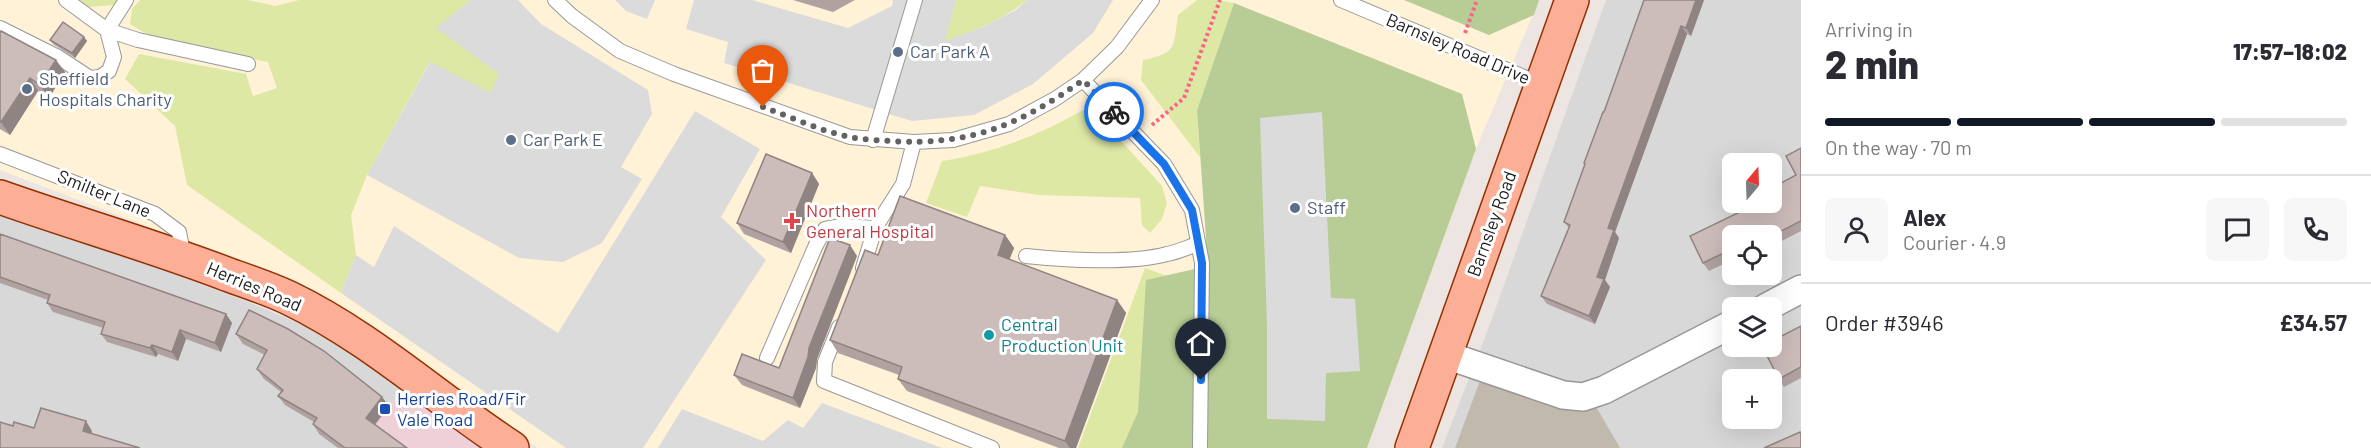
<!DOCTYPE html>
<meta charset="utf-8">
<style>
body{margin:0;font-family:Barlow,sans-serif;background:#f7f7f7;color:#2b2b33;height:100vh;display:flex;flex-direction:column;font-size:22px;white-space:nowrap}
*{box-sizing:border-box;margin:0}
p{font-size:20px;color:#7c7c81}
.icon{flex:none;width:33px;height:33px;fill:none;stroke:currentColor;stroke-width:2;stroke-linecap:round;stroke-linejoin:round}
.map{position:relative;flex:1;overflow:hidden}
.panel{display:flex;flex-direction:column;background:#fff;width:570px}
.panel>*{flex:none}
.needle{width:39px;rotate:19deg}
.controls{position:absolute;left:1722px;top:153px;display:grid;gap:12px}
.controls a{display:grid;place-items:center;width:60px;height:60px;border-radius:9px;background:#fff;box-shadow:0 6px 24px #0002;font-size:30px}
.pin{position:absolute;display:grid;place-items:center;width:51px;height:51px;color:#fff;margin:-62px -26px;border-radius:50% 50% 50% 0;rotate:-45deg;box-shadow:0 0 6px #0007}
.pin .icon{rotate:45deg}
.courier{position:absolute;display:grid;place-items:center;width:60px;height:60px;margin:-30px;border:4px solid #1a73e8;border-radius:50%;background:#fff;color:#222;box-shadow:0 2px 8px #0007}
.head em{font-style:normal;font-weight:800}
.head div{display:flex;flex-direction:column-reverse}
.head{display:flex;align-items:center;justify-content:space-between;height:102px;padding:0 24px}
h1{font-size:39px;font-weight:800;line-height:45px}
.bar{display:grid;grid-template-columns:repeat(4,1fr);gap:9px 6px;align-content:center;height:72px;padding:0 24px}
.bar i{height:8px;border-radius:4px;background:#e1e1e2}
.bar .active{background:#111827}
.bar p{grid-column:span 4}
.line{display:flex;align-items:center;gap:15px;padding:0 24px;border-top:2px solid #e1e1e2}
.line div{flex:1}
.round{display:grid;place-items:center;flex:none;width:63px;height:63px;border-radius:9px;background:#f7f7f7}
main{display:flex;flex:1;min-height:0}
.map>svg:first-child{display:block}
.residential{fill:#d9d8d9;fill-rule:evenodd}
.commercial{fill:#efcfd8}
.education{fill:#fff2d7}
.construction{fill:#c1baac}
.grass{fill:#dde8a5}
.forest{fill:#b8cd95}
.parking{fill:#dbdbdb}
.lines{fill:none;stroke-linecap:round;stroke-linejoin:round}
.service-casing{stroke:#989898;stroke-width:16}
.minor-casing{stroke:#989898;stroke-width:30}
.primary-casing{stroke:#923100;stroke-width:36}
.path{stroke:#fa6587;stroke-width:4;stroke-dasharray:3 3;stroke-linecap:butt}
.service{stroke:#fff;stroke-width:14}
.minor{stroke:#fff;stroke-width:27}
.primary{stroke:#fcae97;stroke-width:33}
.wall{fill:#afa2a0}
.shaded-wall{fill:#8f8482}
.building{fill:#ccbcba;stroke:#8f8482;stroke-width:1.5}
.done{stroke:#646260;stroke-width:6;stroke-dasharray:0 10.8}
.route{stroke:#1a73e8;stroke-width:8}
.service-dot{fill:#5c6f8a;stroke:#fff;stroke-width:2}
.health-dot{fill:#e0444e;stroke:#fff;stroke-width:2}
.culture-dot{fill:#0f9aa8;stroke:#fff;stroke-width:2}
.transit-dot{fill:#1a4fb4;stroke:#fff;stroke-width:2}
.labels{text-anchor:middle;stroke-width:6;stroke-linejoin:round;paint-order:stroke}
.street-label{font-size:18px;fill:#1b1b1b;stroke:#fff}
.service-label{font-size:18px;fill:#4e5e75;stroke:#fff;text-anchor:start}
.health-label{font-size:18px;fill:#be3a42;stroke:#fff;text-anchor:start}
.culture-label{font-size:18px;fill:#0d838f;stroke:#fff;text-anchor:start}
.transit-label{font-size:18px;fill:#164399;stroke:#fff;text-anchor:start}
</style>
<main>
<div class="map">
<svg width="1801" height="448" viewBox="0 0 1801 448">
<rect width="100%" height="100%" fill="#ede5e1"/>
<!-- residential -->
<g class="residential">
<path d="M 1606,0 L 1801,0 L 1801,448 L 1442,448 L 1490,324 ZM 1732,164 L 1772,164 L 1772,202 L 1732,202 ZM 1732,236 L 1772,236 L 1772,274 L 1732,274 ZM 1732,308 L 1772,308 L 1772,346 L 1732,346 ZM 1732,380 L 1772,380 L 1772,418 L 1732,418 Z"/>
<path d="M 0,207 L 253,304 L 333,338 L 404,388 L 358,448 L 0,448 Z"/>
</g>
<!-- commercial -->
<path class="commercial" d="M 404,388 L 486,448 L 358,448 Z"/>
<!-- education -->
<path class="education" d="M 0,0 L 1539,0 L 1476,149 L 1367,448 L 538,448 L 268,272 L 0,170 Z"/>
<!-- construction -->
<path class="construction" d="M 1482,375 L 1594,403 L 1620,448 L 1455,448 Z"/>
<!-- grass -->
<g class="grass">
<path d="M 79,0 L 118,0 L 113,5 L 89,7 Z"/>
<path d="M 140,0 L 248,0 L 275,6 L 299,0 L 471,0 L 437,28 L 500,74 L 491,94 L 429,63 L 367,175 L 351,215 L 356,255 L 341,293 L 187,185 L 175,126 L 125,79 L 139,54 L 246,74 L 253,96 L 277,88 L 268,62 L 157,40 L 130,24 L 132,9 Z"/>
<path d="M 956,0 L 1027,0 C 1003,20 973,31 944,42 Z"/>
<path d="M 1197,0 L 1218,0 L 1234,3 L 1197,110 L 1200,157 L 1141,80 L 1143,60 C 1178,53 1173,47 1178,15 Z"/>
<path d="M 1083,110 L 1104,122 L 1162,186 L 1167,203 L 1162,219 L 1150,233 L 1142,225 L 1140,198 L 1039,195 L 980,186 L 967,217 L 926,203 L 942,161 C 992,153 1038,136 1083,110 Z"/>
<path d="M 1145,268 L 1167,276 L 1170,448 L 1078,448 Z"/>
</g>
<!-- forest -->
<g class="forest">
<path d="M 1404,0 L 1539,0 L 1534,15 L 1489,35 Z"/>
<path d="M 1234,3 L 1462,94 L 1476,149 L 1367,448 L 1122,448 L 1138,412 L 1146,280 L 1208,266 L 1197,110 Z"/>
</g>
<!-- parking -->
<g class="parking">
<path d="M 471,0 L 518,0 L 541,24 L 648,90 L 652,114 L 621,167 L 642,179 L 602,243 L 563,262 L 519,258 L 367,175 L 430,62 L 491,93 L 499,74 L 436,28 Z"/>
<path d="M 615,0 L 655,0 L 647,19 L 626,11 Z"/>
<path d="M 694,0 L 752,0 L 848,28 L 892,6 L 893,0 L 956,0 L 945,41 L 985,26 L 1016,10 L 1027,0 L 1113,0 L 1093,33 L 1033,84 L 974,115 L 912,121 L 724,63 L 728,42 L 686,29 Z"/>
<path d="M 695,111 L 760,149 L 721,217 L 766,260 L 643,448 L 566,448 L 341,293 L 356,255 L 374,267 L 394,226 L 558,333 Z"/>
<path d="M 1322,112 L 1331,298 L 1355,299 L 1360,371 L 1326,373 L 1325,421 L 1267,419 L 1267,325 L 1260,118 Z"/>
<path d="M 822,403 L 942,448 L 658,448 L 682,409 L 763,441 L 788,420 L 803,428 Z"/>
</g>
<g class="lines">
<defs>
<g id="service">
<path d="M 126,0 L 107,30 L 138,40 L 248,64"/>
<path d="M 555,0 L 572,16 L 620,51 L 674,74 L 850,137 L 914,142 L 953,140 L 1009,124 L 1055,99 L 1083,80 L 1117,47 L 1152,0"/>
<path d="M 1341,0 L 1543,85"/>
<path d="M 0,28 L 58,57 L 90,78 L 100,77 L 109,71 L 114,57 L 107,30 L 66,0"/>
<path d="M 1083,80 L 1164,164 L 1192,210 L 1202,263 L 1200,448"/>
<path d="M 873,140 L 915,0"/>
<path d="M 0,154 L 155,214 L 179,232 L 184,258"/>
<path d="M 1026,256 C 1063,260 1131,264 1167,254 C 1178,252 1188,247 1198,244"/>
<path d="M 863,268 L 875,228 L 903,184 L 914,142"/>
<path d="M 839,327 L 825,362 L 824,381 L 992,448"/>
<path d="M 767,358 L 816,245 L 825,229 L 842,226 L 875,228"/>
</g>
<g id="minor">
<path d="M 1765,308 L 1801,289"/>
<path d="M 1446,355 L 1563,395 L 1583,397 L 1604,390 L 1732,324"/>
</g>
<g id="primary">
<path d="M 0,197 C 76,224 154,246 229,275 C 249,282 270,289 289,298 C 370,337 437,399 512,448"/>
<path d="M 1412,448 L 1572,0"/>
</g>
</defs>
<!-- service casing -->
<use href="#service" class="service-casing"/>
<!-- minor casing -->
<use href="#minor" class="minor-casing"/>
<!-- primary casing -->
<use href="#primary" class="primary-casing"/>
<!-- path -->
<g class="path">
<path d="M 1465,33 L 1477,0"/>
<path d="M 1152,125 L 1184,98 L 1220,0"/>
</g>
<!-- service -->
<use href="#service" class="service"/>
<!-- minor -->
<use href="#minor" class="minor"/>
<!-- primary -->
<use href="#primary" class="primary"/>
</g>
<!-- wall -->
<g class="wall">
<path d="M 793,0 L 855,0 L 833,12 Z"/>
<path d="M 1704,0 L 1691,36 L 1687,34 L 1615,232 L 1619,238 L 1605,280 L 1610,287 L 1595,324 L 1547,304 L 1541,296 L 1569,228 L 1564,222 L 1585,165 L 1584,163 L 1604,112 Z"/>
<path d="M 0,33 L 65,72 L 49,98 L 38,91 L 10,135 L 0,129 Z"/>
<path d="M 84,37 L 87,41 L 75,58 L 53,44 L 50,40 Z"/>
<path d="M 1801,148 L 1801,231 L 1772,246 L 1772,236 L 1732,236 L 1732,260 L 1709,271 L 1703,263 L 1740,212 L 1796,175 Z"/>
<path d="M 812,173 L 819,184 L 791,253 L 744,234 L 737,223 Z"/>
<path d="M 0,234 L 226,314 L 232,323 L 221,352 L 186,339 L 178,361 L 158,354 L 156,357 L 107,342 L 101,334 L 103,328 L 53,312 L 47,303 L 48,300 L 0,283 Z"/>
<path d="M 1005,235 L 1014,248 L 1009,260 L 1117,300 L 1126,313 L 1076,448 L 1059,448 L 907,391 L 898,379 L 899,375 L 838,353 L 830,340 L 878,255 Z"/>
<path d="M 857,256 L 817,359 L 816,368 L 800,408 L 742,385 L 734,375 L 779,368 Z"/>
<path d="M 1801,326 L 1801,378 L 1784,387 L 1779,379 Z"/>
<path d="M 236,334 L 382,397 L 389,406 L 375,425 L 407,448 L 338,448 L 319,434 L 313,424 L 314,422 L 285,405 L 278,396 L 281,392 L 264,379 L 257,369 L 265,355 L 243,344 Z"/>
</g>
<!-- shaded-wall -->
<g class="shaded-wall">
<path d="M 1696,0 L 1704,0 L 1691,36 L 1686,28 Z"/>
<path d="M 1681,26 L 1687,34 L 1615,232 L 1619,238 L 1605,280 L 1610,287 L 1595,324 L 1589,316 L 1608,228 Z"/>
<path d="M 84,37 L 87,41 L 75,58 L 72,53 Z"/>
<path d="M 56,60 L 65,72 L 49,98 L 40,85 Z"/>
<path d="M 30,78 L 38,91 L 10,135 L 1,122 Z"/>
<path d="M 812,173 L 819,184 L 791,253 L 783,242 Z"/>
<path d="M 1005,235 L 1014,248 L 1006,268 L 998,255 Z"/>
<path d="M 850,245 L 857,256 L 817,359 L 816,368 L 800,408 L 793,398 L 809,348 Z"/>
<path d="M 1117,300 L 1126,313 L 1076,448 L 1070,448 L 1065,441 Z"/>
<path d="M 226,314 L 232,323 L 221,352 L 215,343 Z"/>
<path d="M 180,330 L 186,339 L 178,361 L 172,352 Z"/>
<path d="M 152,345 L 158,354 L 156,357 L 150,348 Z"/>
<path d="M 382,397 L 389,406 L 372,428 L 366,418 Z"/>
<path d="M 86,421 L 92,431 L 90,440 L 83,431 Z"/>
</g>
<!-- building -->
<g class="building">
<path d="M 1644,0 L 1696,0 L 1686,28 L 1681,26 L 1608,228 L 1614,230 L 1597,277 L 1604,279 L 1589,316 L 1541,296 L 1570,225 L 1564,222 L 1585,164 L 1584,163 L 1603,112 L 1604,112 Z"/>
<path d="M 63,22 L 84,37 L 72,53 L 50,40 Z"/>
<path d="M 1,31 L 56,60 L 40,85 L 30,78 L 1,122 L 0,122 L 0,33 Z"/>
<path d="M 1801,148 L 1801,221 L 1771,236 L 1732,236 L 1732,249 L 1703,263 L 1690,236 L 1740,212 L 1737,205 L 1742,202 L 1772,202 L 1772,188 L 1796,175 L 1786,156 Z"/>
<path d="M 766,154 L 812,173 L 783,242 L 737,223 Z"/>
<path d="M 900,196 L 1005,235 L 998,255 L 1117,300 L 1065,441 L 898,379 L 902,367 L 830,340 L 865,250 L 878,255 Z"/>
<path d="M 0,234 L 226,314 L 215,343 L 180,330 L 172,352 L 152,345 L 150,348 L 101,334 L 105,322 L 47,303 L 50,295 L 0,277 Z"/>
<path d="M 830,238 L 850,245 L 809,348 L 808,357 L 793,398 L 734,375 L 742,354 L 779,368 Z"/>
<path d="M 249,310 L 288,329 L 324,351 L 382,397 L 366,418 L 407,448 L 345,448 L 313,424 L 317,418 L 278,396 L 283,390 L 257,369 L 267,350 L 236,334 Z"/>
<path d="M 1801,326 L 1801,367 L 1779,379 L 1762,346 L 1772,346 L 1772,341 Z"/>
<path d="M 41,408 L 86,421 L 83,431 L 140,448 L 0,448 L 0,422 L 13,426 L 14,422 L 34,428 Z"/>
<path d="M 1800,432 L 1801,435 L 1801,448 L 1764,448 Z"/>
</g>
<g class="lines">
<!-- done -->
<path class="done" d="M 763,107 C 791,117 820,131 850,137 C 863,140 878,140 891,141 C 970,146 1020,125 1083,80 L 1114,112"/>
<!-- route -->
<path class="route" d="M 1114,112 L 1164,164 L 1192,210 L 1202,263 L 1201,380"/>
</g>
<!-- markers -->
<g class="service-dot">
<circle cx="898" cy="52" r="6"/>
<circle cx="27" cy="89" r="6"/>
<circle cx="511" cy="140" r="6"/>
<circle cx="1295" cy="208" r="6"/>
</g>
<path class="health-dot" d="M789 212h6v6h6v6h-6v6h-6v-6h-6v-6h6z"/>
<circle class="culture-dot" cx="989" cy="335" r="6"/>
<rect class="transit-dot" x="379" y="403" width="12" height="12" rx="3"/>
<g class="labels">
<!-- street labels -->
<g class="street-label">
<text transform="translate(1458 49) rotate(23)" y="6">Barnsley Road Drive</text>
<text transform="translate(104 194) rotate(22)" y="6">Smilter Lane</text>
<text transform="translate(1492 224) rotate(-70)" y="6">Barnsley Road</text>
<text transform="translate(254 287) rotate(23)" y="6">Herries Road</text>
</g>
<!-- service labels -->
<g class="service-label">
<text x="910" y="58">Car Park A</text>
<text x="39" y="85">Sheffield<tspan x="39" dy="21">Hospitals Charity</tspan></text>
<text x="523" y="146">Car Park E</text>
<text x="1307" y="214">Staff</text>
</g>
<!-- health labels -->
<g class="health-label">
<text x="806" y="217">Northern<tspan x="806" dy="21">General Hospital</tspan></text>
</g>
<!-- culture labels -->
<g class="culture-label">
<text x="1001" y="331">Central<tspan x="1001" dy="21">Production Unit</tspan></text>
</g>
<!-- transit labels -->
<g class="transit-label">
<text x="397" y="405">Herries Road/Fir<tspan x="397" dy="21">Vale Road</tspan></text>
</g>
</g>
</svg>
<div class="controls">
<a><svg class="needle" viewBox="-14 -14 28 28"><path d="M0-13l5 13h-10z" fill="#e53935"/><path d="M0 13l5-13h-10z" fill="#7c7c81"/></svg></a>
<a><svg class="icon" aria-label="locate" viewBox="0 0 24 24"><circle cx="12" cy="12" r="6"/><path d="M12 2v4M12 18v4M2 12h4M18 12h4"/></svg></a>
<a><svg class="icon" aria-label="layers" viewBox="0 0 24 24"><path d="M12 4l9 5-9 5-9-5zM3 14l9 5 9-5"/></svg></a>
<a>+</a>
</div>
<div class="pin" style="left:763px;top:107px;background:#ea580c"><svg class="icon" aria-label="bag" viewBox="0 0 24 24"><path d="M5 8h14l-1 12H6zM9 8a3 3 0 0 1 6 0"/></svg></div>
<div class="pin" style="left:1201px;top:380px;background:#1f2937"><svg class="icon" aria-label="home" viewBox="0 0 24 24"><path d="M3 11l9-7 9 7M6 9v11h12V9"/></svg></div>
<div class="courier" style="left:1114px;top:112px"><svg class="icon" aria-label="bike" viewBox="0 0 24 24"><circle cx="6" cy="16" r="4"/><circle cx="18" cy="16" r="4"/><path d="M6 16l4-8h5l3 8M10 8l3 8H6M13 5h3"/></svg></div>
</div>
<section class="panel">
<div class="head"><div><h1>2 min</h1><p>Arriving in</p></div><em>17:57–18:02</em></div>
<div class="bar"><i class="active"></i><i class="active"></i><i class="active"></i><i></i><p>On the way · 70 m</p></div>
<div class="line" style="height:108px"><a class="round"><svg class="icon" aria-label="person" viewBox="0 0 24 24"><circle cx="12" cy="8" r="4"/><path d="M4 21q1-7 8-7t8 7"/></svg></a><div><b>Alex</b><p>Courier · 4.9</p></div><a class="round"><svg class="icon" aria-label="chat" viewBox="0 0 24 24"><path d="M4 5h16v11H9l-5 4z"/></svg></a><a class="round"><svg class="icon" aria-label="phone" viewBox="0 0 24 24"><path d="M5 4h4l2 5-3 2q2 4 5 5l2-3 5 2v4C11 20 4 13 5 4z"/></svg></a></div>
<div class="line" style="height:78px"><div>Order #3946</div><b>£34.57</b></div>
</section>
</main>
